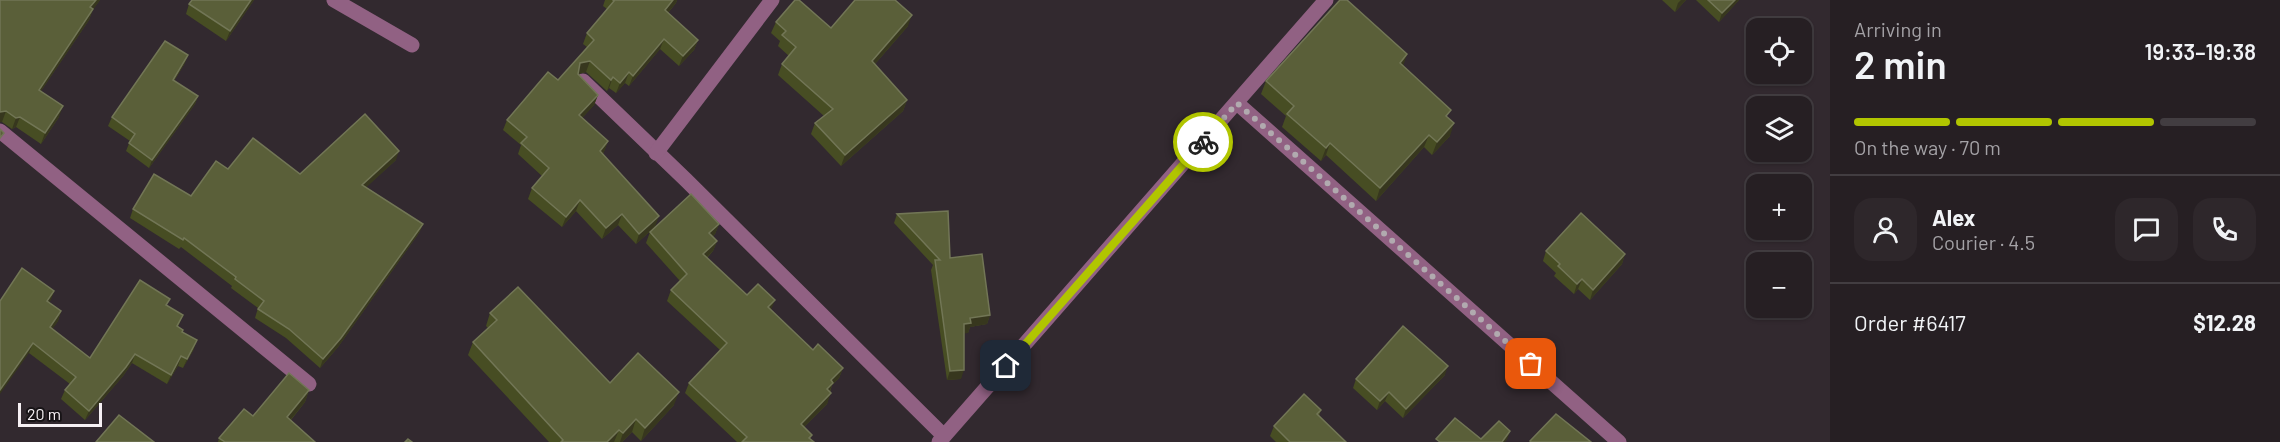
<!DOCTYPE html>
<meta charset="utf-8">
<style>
body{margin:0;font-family:Barlow,sans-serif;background:#2e272b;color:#f1f3f6;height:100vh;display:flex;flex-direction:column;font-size:22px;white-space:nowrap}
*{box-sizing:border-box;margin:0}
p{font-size:20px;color:#a4a2a6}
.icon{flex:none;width:33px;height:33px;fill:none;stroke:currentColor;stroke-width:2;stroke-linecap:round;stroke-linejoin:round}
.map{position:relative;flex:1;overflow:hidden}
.side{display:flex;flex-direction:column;background:#261f23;width:450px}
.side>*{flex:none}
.tools{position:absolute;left:1746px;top:18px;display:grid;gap:12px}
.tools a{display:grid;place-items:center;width:66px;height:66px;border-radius:12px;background:#261f23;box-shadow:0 2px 4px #0004,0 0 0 2px #423d41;font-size:30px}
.scale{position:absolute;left:18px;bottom:15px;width:84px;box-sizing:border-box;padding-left:6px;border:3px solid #f6f0f4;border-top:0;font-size:16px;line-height:21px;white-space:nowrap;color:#f6f0f4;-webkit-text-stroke:4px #171316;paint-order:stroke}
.pin{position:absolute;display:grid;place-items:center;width:51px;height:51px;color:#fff;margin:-26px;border-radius:12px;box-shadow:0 3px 9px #0006}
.courier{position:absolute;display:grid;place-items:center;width:60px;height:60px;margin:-30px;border:4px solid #b1c500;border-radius:50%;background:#fff;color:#222;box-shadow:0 2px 8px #0007}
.overview em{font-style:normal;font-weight:600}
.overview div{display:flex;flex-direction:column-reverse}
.overview{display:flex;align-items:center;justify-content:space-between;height:102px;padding:0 24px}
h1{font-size:39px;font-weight:600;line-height:45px}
.bar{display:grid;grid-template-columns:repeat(4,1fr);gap:9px 6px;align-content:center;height:72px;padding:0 24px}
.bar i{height:8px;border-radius:4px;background:#423d41}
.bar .on{background:#b1c500}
.bar p{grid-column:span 4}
.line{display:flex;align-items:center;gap:15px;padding:0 24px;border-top:2px solid #423d41}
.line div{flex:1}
.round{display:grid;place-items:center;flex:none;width:63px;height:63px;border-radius:18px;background:#2e272b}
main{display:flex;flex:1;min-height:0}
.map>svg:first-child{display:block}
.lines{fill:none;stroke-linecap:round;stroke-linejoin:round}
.street{stroke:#916183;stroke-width:15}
.wall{fill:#474d23}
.shaded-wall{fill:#37371e}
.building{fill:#5a5f39;stroke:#727656;stroke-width:1.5}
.done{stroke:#b1aaaf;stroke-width:6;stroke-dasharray:0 10.8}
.route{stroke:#b1c500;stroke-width:8}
</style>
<main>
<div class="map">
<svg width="1830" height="442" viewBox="0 0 1830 442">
<rect width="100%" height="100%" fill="#32292f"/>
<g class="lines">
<!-- street -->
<g class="street">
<path d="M 334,0 L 412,45"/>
<path d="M 583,81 L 686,180 L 944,436"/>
<path d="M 1237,103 L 1619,442"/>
<path d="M 0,131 L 309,384"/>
<path d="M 656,153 L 772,0"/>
<path d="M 939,442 L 1326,0"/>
</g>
</g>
<!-- wall -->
<g class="wall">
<path d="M 0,0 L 100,0 L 93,9 L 89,20 L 41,91 L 59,117 L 41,144 L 16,127 L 12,129 L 2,122 Z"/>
<path d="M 254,0 L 226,41 L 186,14 L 189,4 Z"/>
<path d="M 605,0 L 677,0 L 676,3 L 668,13 L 698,40 L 694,50 L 679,66 L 660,49 L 629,86 L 625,83 L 616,93 L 609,88 L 607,91 L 586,72 L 578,74 L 598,95 L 594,105 L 582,118 L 608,141 L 603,154 L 655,227 L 636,244 L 618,225 L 602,239 L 576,211 L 562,227 L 528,199 L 532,188 L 542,176 L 518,154 L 521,145 L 503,130 L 507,120 L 558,80 L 587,47 L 583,44 L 587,33 L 607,9 L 603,6 Z"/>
<path d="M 1662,0 L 1686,0 L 1675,12 Z"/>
<path d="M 1696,0 L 1739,0 L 1719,22 Z"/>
<path d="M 776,22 L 831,28 L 908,26 L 875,64 L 907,100 L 903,111 L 841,166 L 811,134 L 815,123 L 824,116 L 778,75 L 782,64 L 789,56 L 778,46 L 780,41 L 771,33 Z"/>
<path d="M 185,63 L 174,81 L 198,96 L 195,104 L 149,168 L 126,151 L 130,141 L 108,126 L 112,117 Z"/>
<path d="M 1403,66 L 1448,118 L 1450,136 L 1432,155 L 1424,147 L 1376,201 L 1326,155 L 1321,161 L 1282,127 L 1286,116 L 1261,94 L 1266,81 Z"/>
<path d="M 396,160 L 366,187 L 423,224 L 419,233 L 338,347 L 320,368 L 286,338 L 255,318 L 258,308 L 231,288 L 232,286 L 181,247 L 179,249 L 130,218 L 133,209 L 191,196 L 228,169 L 300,174 Z"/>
<path d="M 897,214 L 950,258 L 990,315 L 987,324 L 970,327 L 968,333 L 964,333 L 961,379 L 947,380 L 931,270 L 933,265 L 894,223 Z"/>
<path d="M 719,224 L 715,234 L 713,236 L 717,241 L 713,251 L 707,258 L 747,295 L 771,310 L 813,350 L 843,368 L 839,378 L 832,385 L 827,404 L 804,427 L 812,435 L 810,439 L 814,442 L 737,442 L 685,393 L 689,383 L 720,350 L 667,301 L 671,290 L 680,281 L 646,243 L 650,232 Z"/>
<path d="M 1546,251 L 1625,254 L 1622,264 L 1590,300 L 1578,289 L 1574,294 L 1554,276 L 1556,273 L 1543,261 Z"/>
<path d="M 22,268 L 54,291 L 49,303 L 61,311 L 58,321 L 52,329 L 90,358 L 168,306 L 183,315 L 178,327 L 194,349 L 183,368 L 178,366 L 167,384 L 132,363 L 123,376 L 85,420 L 61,399 L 65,390 L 70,384 L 29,353 Z"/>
<path d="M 490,313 L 610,383 L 674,405 L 641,441 L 632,432 L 622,442 L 549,442 L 468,355 L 473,342 L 488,328 L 486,326 Z"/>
<path d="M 1445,375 L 1403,418 L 1385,401 L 1377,410 L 1353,388 L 1356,379 Z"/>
<path d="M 309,390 L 305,402 L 291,420 L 315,442 L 218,442 L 219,438 L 253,416 Z"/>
<path d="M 1321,410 L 1319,416 L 1346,442 L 1276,442 L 1270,436 L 1274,426 Z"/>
</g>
<!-- shaded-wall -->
<g class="shaded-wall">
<path d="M 96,0 L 100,0 L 87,18 L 90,7 Z"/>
<path d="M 251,0 L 254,0 L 226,41 L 230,31 Z"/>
<path d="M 673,0 L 677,0 L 676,3 L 661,21 L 665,10 Z"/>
<path d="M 1681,0 L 1686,0 L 1675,12 L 1678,3 Z"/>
<path d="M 1735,0 L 1739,0 L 1719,22 L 1722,13 Z"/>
<path d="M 93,9 L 89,20 L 35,100 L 39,90 Z"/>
<path d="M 912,15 L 908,26 L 868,72 L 872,61 Z"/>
<path d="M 664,39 L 660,49 L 629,86 L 633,76 Z"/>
<path d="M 698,40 L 694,50 L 679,66 L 683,56 Z"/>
<path d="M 1407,54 L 1403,67 L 1400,63 Z"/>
<path d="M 188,55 L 185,63 L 169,89 L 173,80 Z"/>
<path d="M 590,61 L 586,72 L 576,74 L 580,63 Z"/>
<path d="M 629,72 L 625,83 L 616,93 L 620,83 Z"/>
<path d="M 613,77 L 609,88 L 607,91 L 611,80 Z"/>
<path d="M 598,95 L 594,105 L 575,126 L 579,115 Z"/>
<path d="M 198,96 L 195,104 L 149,168 L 152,160 Z"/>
<path d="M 907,100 L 903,111 L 841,166 L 845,155 Z"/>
<path d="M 63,106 L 59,117 L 41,144 L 45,133 Z"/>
<path d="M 6,111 L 2,122 L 0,122 L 0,112 Z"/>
<path d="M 20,117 L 16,127 L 12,129 L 16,118 Z"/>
<path d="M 1454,123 L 1450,136 L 1432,155 L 1437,142 Z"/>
<path d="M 1429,135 L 1424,147 L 1376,201 L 1380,188 Z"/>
<path d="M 608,141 L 604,152 L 596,161 L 600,151 Z"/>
<path d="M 1330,143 L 1326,155 L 1321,161 L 1326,148 Z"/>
<path d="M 399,151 L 396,160 L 359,194 L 362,185 Z"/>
<path d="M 580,200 L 576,211 L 562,227 L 566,217 Z"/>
<path d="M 622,214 L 618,225 L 602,239 L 606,228 Z"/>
<path d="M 659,216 L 655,227 L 636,244 L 639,234 Z"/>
<path d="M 423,224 L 419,233 L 338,347 L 320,368 L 323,359 Z"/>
<path d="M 719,224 L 715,234 L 705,243 L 709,233 Z"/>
<path d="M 717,241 L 713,251 L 699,265 L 703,254 Z"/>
<path d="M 1625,254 L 1622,264 L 1590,300 L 1593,290 Z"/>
<path d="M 1582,279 L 1578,289 L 1574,294 L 1577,284 Z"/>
<path d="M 54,291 L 51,300 L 43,311 L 47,301 Z"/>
<path d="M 775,300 L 771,310 L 768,307 Z"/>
<path d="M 61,311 L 58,321 L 47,337 L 50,327 Z"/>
<path d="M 990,315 L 987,324 L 970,327 L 968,333 L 961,334 L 964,324 L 970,318 Z"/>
<path d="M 197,340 L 194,349 L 183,368 L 187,359 Z"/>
<path d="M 33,343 L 29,353 L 0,394 L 0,390 Z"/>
<path d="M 135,354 L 132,363 L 123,376 L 85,420 L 89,411 Z"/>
<path d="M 181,356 L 178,366 L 167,384 L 171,375 Z"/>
<path d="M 1448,366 L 1445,375 L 1403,418 L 1406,409 Z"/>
<path d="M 843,368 L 839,378 L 832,385 L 829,393 L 823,400 L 831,380 Z"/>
<path d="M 964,370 L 961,379 L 947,380 L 950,371 Z"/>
<path d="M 309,390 L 305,402 L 283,429 L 287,417 Z"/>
<path d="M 679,392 L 674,405 L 641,441 L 645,428 Z"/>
<path d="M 1389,392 L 1385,401 L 1377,410 L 1380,401 Z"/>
<path d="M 831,393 L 827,404 L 797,434 L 801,424 Z"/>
<path d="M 636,419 L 632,432 L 622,442 L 620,442 L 623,433 Z"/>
<path d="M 619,430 L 614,442 L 607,442 Z"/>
<path d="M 1510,431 L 1507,440 L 1505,442 L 1502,442 Z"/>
</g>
<!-- building -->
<g class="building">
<path d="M 0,0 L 96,0 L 90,7 L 93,9 L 39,90 L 63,106 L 45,133 L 20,117 L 16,118 L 6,111 L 0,112 Z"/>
<path d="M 192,0 L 251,0 L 230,31 L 189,4 Z"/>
<path d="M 613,0 L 673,0 L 665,10 L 698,40 L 683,56 L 664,39 L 633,76 L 629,72 L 620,83 L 613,77 L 611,80 L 590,61 L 580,63 L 578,74 L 598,95 L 579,115 L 608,141 L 600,151 L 659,216 L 639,234 L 622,214 L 606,228 L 580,200 L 566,217 L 532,188 L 549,168 L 521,143 L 527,137 L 507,120 L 548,72 L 558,80 L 594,40 L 587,33 L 614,1 Z"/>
<path d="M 795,0 L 799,0 L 831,28 L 855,0 L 895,0 L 912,15 L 872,61 L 907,100 L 845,155 L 815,123 L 833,109 L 782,64 L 796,47 L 782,35 L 786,31 L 776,22 Z"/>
<path d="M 1340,0 L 1347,0 L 1407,54 L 1400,63 L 1451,110 L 1446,116 L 1454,123 L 1437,142 L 1429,135 L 1380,188 L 1330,143 L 1326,148 L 1287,114 L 1294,106 L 1266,81 Z"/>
<path d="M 1708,0 L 1735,0 L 1722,13 Z"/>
<path d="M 165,41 L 188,55 L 173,80 L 198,96 L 152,160 L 129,143 L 135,134 L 112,117 Z"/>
<path d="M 365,114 L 399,151 L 362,185 L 423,224 L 341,338 L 323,359 L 289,329 L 258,309 L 264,301 L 235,279 L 236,277 L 184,238 L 183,240 L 133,209 L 154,174 L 191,196 L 216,161 L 228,169 L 253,138 L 300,174 Z"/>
<path d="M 0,129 L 4,133 L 0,138 Z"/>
<path d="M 691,194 L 719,224 L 709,233 L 717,241 L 703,254 L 747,295 L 758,284 L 775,300 L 768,307 L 813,350 L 818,344 L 843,368 L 831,380 L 833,383 L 827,389 L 831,393 L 801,424 L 812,435 L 809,438 L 814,442 L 742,442 L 747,437 L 689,383 L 727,343 L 671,290 L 687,274 L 650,232 Z"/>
<path d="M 948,211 L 950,258 L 982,254 L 990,315 L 970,318 L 971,323 L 964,324 L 964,370 L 950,371 L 935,260 L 940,260 L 897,214 Z"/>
<path d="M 1581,213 L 1625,254 L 1593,290 L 1582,279 L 1577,284 L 1558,266 L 1560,264 L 1546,251 Z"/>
<path d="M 22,268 L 54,291 L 47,301 L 61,311 L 50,327 L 90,358 L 140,280 L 170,299 L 166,305 L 183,315 L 177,326 L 183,330 L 182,332 L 197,340 L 187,359 L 181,356 L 171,375 L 135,354 L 126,367 L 89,411 L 65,390 L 76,377 L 33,343 L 0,390 L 0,301 Z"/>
<path d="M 518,287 L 610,383 L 638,353 L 679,392 L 645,428 L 636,419 L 623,433 L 619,430 L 607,442 L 561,442 L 563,440 L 473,342 L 497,320 L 490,313 Z"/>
<path d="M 1403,326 L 1448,366 L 1406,409 L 1389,392 L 1380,401 L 1356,379 Z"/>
<path d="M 289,373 L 309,390 L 287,417 L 315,442 L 225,442 L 219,438 L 244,409 L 253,416 Z"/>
<path d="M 1304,394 L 1321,410 L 1317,414 L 1346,442 L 1290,442 L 1274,426 Z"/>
<path d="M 1556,414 L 1591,442 L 1531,442 L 1530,441 Z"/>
<path d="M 119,415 L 154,442 L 96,442 Z"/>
<path d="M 1455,418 L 1481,439 L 1499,421 L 1510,431 L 1502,442 L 1440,442 L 1436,439 Z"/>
<path d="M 408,439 L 412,442 L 405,442 Z"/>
</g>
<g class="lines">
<!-- done -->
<path class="done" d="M 1203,142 L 1237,103 L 1531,364"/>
<!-- route -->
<path class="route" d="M 1006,366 L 1203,142"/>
</g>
</svg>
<div class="tools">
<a><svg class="icon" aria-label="locate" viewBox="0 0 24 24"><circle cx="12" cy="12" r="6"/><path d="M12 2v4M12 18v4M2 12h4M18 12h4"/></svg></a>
<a><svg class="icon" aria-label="layers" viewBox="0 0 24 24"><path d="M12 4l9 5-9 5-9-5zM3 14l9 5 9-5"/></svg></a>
<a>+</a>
<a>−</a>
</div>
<div class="scale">20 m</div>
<div class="pin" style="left:1531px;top:364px;background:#ea580c"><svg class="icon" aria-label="bag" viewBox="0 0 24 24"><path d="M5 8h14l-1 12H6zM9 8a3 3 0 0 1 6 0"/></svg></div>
<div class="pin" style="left:1006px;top:366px;background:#1f2937"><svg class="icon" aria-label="home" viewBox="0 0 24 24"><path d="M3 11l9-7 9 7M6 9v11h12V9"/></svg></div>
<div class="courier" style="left:1203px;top:142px"><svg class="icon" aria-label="bike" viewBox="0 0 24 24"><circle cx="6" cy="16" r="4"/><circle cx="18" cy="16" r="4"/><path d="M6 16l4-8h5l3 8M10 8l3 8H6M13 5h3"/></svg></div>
</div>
<section class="side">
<div class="overview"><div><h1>2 min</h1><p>Arriving in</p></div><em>19:33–19:38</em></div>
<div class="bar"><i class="on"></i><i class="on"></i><i class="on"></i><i></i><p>On the way · 70 m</p></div>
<div class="line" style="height:108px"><a class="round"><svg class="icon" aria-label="person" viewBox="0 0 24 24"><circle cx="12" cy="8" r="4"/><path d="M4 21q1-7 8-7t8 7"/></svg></a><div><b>Alex</b><p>Courier · 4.5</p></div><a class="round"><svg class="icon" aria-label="chat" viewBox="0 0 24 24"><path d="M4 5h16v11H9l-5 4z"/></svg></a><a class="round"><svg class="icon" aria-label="phone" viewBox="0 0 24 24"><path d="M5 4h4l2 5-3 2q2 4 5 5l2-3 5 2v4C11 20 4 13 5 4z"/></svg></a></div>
<div class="line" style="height:78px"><div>Order #6417</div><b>$12.28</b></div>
</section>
</main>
